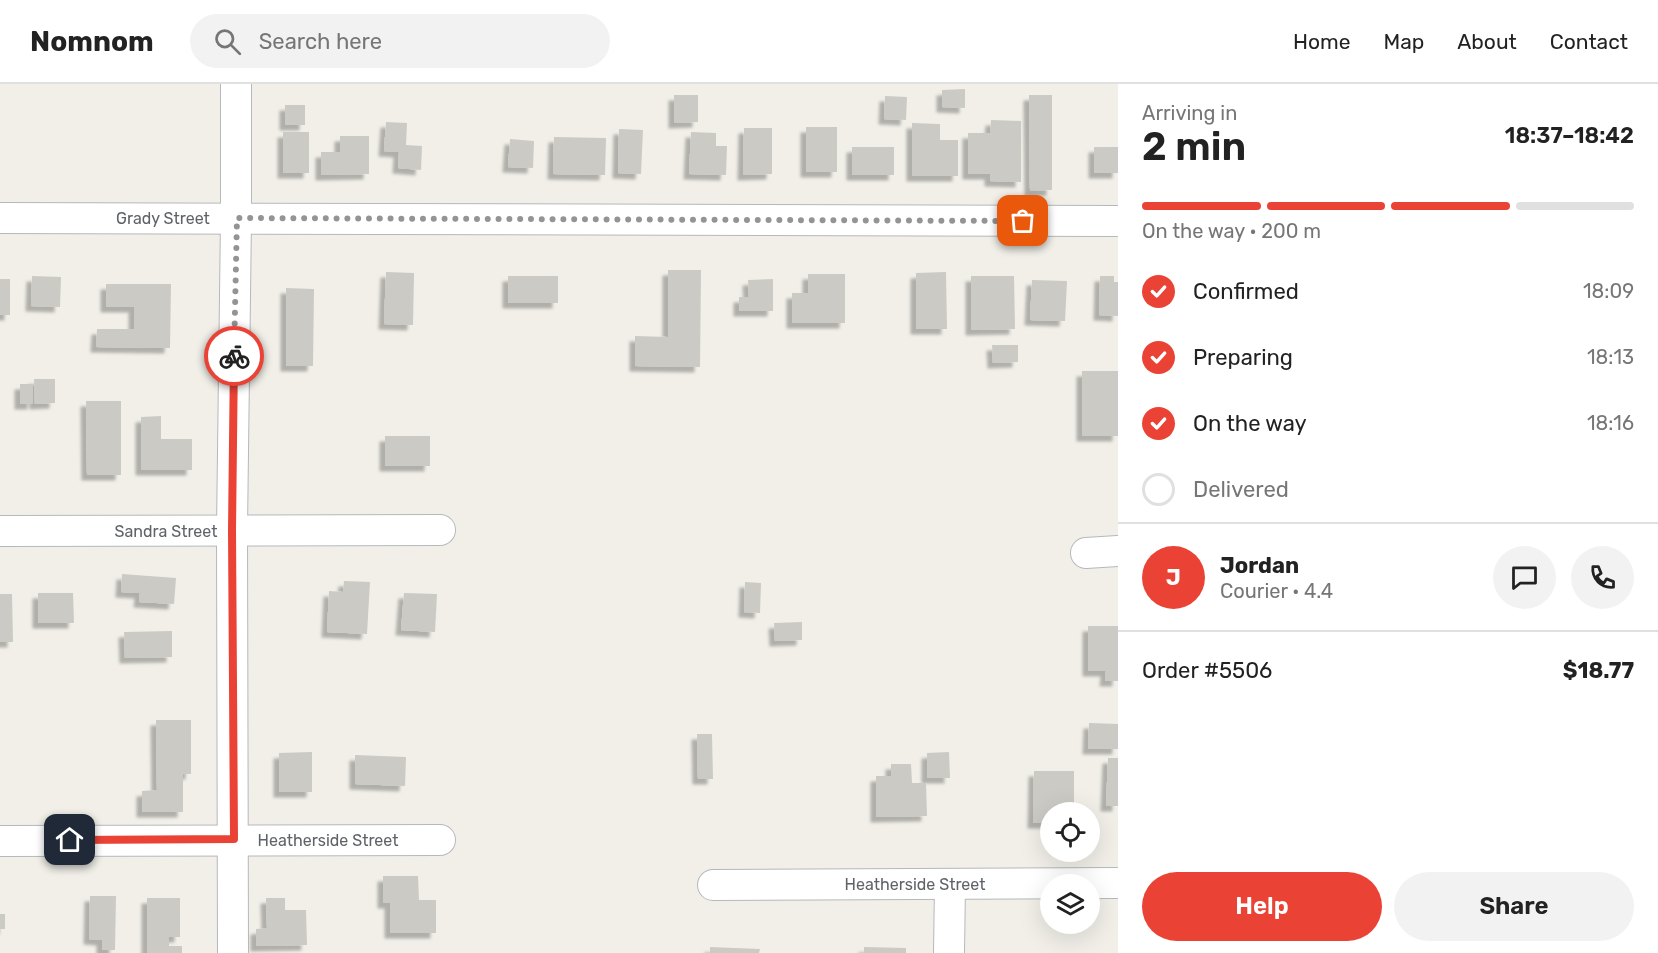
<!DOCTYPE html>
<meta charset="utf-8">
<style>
body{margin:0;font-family:Rubik,sans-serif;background:#f2f2f2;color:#222;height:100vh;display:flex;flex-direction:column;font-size:22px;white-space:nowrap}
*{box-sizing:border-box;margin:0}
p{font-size:20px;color:#767676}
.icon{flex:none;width:33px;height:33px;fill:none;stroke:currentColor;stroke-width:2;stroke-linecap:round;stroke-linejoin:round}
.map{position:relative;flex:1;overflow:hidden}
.details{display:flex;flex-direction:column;background:#fff;width:540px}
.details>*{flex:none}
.buttons{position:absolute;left:1040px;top:718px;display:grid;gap:12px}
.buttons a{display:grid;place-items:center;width:60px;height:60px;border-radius:50%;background:#fff;box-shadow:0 6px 24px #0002;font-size:30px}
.pin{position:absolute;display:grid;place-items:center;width:51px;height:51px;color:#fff;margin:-26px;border-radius:12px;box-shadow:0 3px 9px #0006}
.courier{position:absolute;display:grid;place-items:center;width:60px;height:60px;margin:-30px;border:4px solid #ea4335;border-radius:50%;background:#fff;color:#222;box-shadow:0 2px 8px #0007}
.overview em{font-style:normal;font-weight:600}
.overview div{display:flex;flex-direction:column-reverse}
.overview{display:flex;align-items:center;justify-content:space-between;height:102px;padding:0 24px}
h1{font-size:39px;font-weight:600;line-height:45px}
.bar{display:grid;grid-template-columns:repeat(4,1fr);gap:9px 6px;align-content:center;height:72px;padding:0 24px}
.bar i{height:8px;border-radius:4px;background:#e0e0e0}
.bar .current{background:#ea4335}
.bar p{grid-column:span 4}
.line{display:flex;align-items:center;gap:15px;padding:0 24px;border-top:2px solid #e0e0e0}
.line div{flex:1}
.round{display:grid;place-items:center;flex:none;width:63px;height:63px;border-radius:32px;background:#f2f2f2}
ol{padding:0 24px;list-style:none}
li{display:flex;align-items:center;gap:18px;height:66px}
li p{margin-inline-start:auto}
li .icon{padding:6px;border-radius:50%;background:#ea4335;color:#fff;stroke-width:4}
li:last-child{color:#767676}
li i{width:33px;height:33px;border:3px solid #e0e0e0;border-radius:50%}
.button{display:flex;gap:12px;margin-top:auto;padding:12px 24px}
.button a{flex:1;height:69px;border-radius:36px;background:#ea4335;color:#fff;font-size:24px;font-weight:600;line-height:69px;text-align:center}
.button a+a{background:#f2f2f2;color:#222}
header{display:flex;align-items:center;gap:36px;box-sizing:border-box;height:84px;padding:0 30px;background:#fff;border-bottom:2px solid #e0e0e0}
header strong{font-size:28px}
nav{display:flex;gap:33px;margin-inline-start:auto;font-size:21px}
.search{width:420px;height:54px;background:#f2f2f2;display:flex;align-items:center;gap:15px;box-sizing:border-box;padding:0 21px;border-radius:33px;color:#767676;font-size:22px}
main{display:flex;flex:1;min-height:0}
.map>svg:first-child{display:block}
.building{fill:#cccac5;filter:url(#shadow)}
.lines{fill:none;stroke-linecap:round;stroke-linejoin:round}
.minor-casing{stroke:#b5b8bc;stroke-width:32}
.minor{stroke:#fff;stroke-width:30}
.done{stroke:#929495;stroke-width:6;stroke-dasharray:0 10.8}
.route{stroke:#ea4335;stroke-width:8}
.labels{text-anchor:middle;stroke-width:4.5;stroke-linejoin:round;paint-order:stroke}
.street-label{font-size:16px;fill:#5f6368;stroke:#fff}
</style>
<header>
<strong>Nomnom</strong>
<div class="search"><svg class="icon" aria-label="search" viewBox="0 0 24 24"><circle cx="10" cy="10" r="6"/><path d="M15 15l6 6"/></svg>Search here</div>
<nav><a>Home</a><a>Map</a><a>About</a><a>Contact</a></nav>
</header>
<main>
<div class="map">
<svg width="1118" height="869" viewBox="0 0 1118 869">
<defs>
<filter id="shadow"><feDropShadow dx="-5.5" dy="5.5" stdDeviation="1.5" flood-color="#0004"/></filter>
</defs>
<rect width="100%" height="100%" fill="#f1efe8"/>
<!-- building -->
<g class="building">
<path d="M 965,5 L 965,24 L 942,23 L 942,6 Z"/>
<path d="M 674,11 L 698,11 L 698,38 L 674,39 Z"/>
<path d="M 1029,11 L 1052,11 L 1052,106 L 1030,107 Z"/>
<path d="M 885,12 L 907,13 L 906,36 L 884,35 Z"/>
<rect x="285" y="21" width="20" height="20"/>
<path d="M 991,36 L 1021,37 L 1021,98 L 990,97 L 990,90 L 968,90 L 968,49 L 990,49 Z"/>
<path d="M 386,38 L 407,39 L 406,61 L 422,62 L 421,86 L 398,84 L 399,68 L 384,67 Z"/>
<path d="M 912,39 L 940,40 L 940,56 L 958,56 L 958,92 L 912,92 Z"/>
<rect x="806" y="43" width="31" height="45"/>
<path d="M 744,44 L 772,44 L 772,90 L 743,91 Z"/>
<path d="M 619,45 L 643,46 L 641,90 L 618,89 Z"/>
<rect x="283" y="48" width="26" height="41"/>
<path d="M 691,48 L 716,49 L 716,62 L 727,62 L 726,91 L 689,90 Z"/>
<path d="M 340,52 L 369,52 L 369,90 L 321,91 L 321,68 L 340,68 Z"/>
<path d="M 554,53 L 606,54 L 605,91 L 553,90 Z"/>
<path d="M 510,55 L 534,57 L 533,84 L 508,83 Z"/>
<rect x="852" y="63" width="42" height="28"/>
<rect x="1094" y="63" width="24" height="26"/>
<path d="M 668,186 L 701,186 L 700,283 L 635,282 L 635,252 L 668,253 Z"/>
<path d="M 386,188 L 414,189 L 413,241 L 384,240 Z"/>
<path d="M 946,188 L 947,245 L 916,245 L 916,189 Z"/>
<path d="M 808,190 L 845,190 L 845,239 L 792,239 L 792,209 L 808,209 Z"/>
<path d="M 32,192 L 61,193 L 60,223 L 31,222 Z"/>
<rect x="508" y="192" width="50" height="27"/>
<path d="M 971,192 L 1014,192 L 1015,245 L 971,246 Z"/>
<path d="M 1100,192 L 1114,192 L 1114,198 L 1118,198 L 1118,232 L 1099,231 Z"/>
<rect x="0" y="195" width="10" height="36"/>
<path d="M 773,195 L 773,227 L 739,227 L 739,213 L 749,213 L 748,196 Z"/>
<path d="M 1032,196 L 1067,197 L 1065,237 L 1030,236 Z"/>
<path d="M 106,200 L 171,200 L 170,264 L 96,263 L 97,245 L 134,245 L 134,223 L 106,223 Z"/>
<path d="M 286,204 L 314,205 L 313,282 L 286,282 Z"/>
<path d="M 992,261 L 1018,261 L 1018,278 L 993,279 Z"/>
<rect x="1082" y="287" width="36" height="65"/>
<path d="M 34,295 L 55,295 L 55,319 L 35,320 Z"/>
<rect x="20" y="300" width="13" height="20"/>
<path d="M 86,317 L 121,317 L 121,391 L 87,391 Z"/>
<path d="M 161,332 L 161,355 L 192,355 L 192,386 L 141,386 L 141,333 Z"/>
<rect x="385" y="352" width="45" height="30"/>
<path d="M 122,490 L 176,494 L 174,520 L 139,518 L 140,509 L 121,508 Z"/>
<path d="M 344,497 L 370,498 L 367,550 L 327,548 L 329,507 L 343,508 Z"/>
<path d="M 745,498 L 761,499 L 760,529 L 744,528 Z"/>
<path d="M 38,509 L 73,509 L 74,539 L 38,539 Z"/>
<path d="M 404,509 L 437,510 L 435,548 L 401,546 Z"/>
<path d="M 0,510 L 12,510 L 13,558 L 0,558 Z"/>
<path d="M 802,538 L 802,556 L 775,557 L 774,539 Z"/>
<path d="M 1088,542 L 1118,542 L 1118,597 L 1105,597 L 1106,587 L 1088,587 Z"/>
<path d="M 172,547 L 172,573 L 125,574 L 124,548 Z"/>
<path d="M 156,636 L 191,636 L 191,690 L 183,690 L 183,728 L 142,728 L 142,707 L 157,706 Z"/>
<path d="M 1089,639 L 1118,640 L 1118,665 L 1088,665 Z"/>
<path d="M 697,650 L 712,650 L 713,695 L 698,695 Z"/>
<path d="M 312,668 L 312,708 L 279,708 L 279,669 Z"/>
<path d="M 949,668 L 950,694 L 927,694 L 927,669 Z"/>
<path d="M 355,671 L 406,673 L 405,702 L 355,700 Z"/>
<path d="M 1108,674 L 1118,674 L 1118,722 L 1106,722 Z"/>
<path d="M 891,680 L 911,680 L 912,699 L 926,699 L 927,732 L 876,733 L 876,692 L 891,692 Z"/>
<path d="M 1034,687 L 1074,687 L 1074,729 L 1050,729 L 1050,739 L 1033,739 Z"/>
<path d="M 383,792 L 418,792 L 419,816 L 436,816 L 436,849 L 390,849 L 390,819 L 383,819 Z"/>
<path d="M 90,812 L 116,812 L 115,866 L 102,866 L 102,856 L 89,855 Z"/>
<path d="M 147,814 L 180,814 L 180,853 L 169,853 L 169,862 L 182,862 L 182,869 L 147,869 Z"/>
<path d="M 266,814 L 285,814 L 285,826 L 306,826 L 307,861 L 256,862 L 256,845 L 267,844 Z"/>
<rect x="0" y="830" width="5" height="15"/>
<path d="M 710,863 L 760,865 L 759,869 L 710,869 Z"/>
<path d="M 864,863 L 906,864 L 906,869 L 864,869 Z"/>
</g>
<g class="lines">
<defs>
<g id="minor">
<path d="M 0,134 L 1118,137"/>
<path d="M 0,447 L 440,446"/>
<path d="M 1086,469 L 1118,467"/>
<path d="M 0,757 L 440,756"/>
<path d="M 713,801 L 1118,799"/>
<path d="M 233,869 L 232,446 L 236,134 L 236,0"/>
<path d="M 949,869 L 950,800"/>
</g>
</defs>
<!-- minor casing -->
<use href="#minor" class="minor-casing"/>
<!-- minor -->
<use href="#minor" class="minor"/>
</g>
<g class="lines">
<!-- done -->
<path class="done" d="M 234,272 L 237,134 L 1023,137"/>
<!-- route -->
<path class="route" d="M 70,756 L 234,755 L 232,446 L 234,272"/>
</g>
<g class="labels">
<!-- street labels -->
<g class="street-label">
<text x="163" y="140">Grady Street</text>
<text x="166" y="453">Sandra Street</text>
<text x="328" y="762">Heatherside Street</text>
<text x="915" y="806">Heatherside Street</text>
</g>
</g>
</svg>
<div class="buttons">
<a><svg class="icon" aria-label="locate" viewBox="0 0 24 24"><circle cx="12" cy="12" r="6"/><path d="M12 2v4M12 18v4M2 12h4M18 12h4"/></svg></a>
<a><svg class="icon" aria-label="layers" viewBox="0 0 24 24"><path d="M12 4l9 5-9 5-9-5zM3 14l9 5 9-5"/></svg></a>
</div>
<div class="pin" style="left:1023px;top:137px;background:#ea580c"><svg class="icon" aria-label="bag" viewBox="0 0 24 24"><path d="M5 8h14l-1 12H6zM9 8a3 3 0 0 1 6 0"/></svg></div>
<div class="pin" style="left:70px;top:756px;background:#1f2937"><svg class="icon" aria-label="home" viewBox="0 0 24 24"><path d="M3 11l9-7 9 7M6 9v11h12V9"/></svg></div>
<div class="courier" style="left:234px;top:272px"><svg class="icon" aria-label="bike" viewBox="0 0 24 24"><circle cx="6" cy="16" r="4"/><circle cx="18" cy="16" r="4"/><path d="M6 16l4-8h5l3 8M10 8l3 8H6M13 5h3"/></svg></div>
</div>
<section class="details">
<div class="overview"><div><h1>2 min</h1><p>Arriving in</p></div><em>18:37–18:42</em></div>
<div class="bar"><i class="current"></i><i class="current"></i><i class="current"></i><i></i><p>On the way · 200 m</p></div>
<ol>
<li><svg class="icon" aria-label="check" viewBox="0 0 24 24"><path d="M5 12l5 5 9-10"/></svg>Confirmed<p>18:09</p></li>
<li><svg class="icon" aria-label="check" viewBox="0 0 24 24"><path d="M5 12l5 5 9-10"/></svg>Preparing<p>18:13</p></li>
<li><svg class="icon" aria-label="check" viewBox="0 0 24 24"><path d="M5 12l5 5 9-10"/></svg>On the way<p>18:16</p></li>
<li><i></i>Delivered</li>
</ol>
<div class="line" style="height:108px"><b class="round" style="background:#ea4335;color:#fff">J</b><div><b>Jordan</b><p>Courier · 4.4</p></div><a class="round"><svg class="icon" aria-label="chat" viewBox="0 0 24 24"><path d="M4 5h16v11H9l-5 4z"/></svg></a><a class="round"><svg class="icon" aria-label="phone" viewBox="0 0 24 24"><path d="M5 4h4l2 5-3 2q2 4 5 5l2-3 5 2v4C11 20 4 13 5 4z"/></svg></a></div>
<div class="line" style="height:78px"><div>Order #5506</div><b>$18.77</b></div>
<div class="button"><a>Help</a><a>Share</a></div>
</section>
</main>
